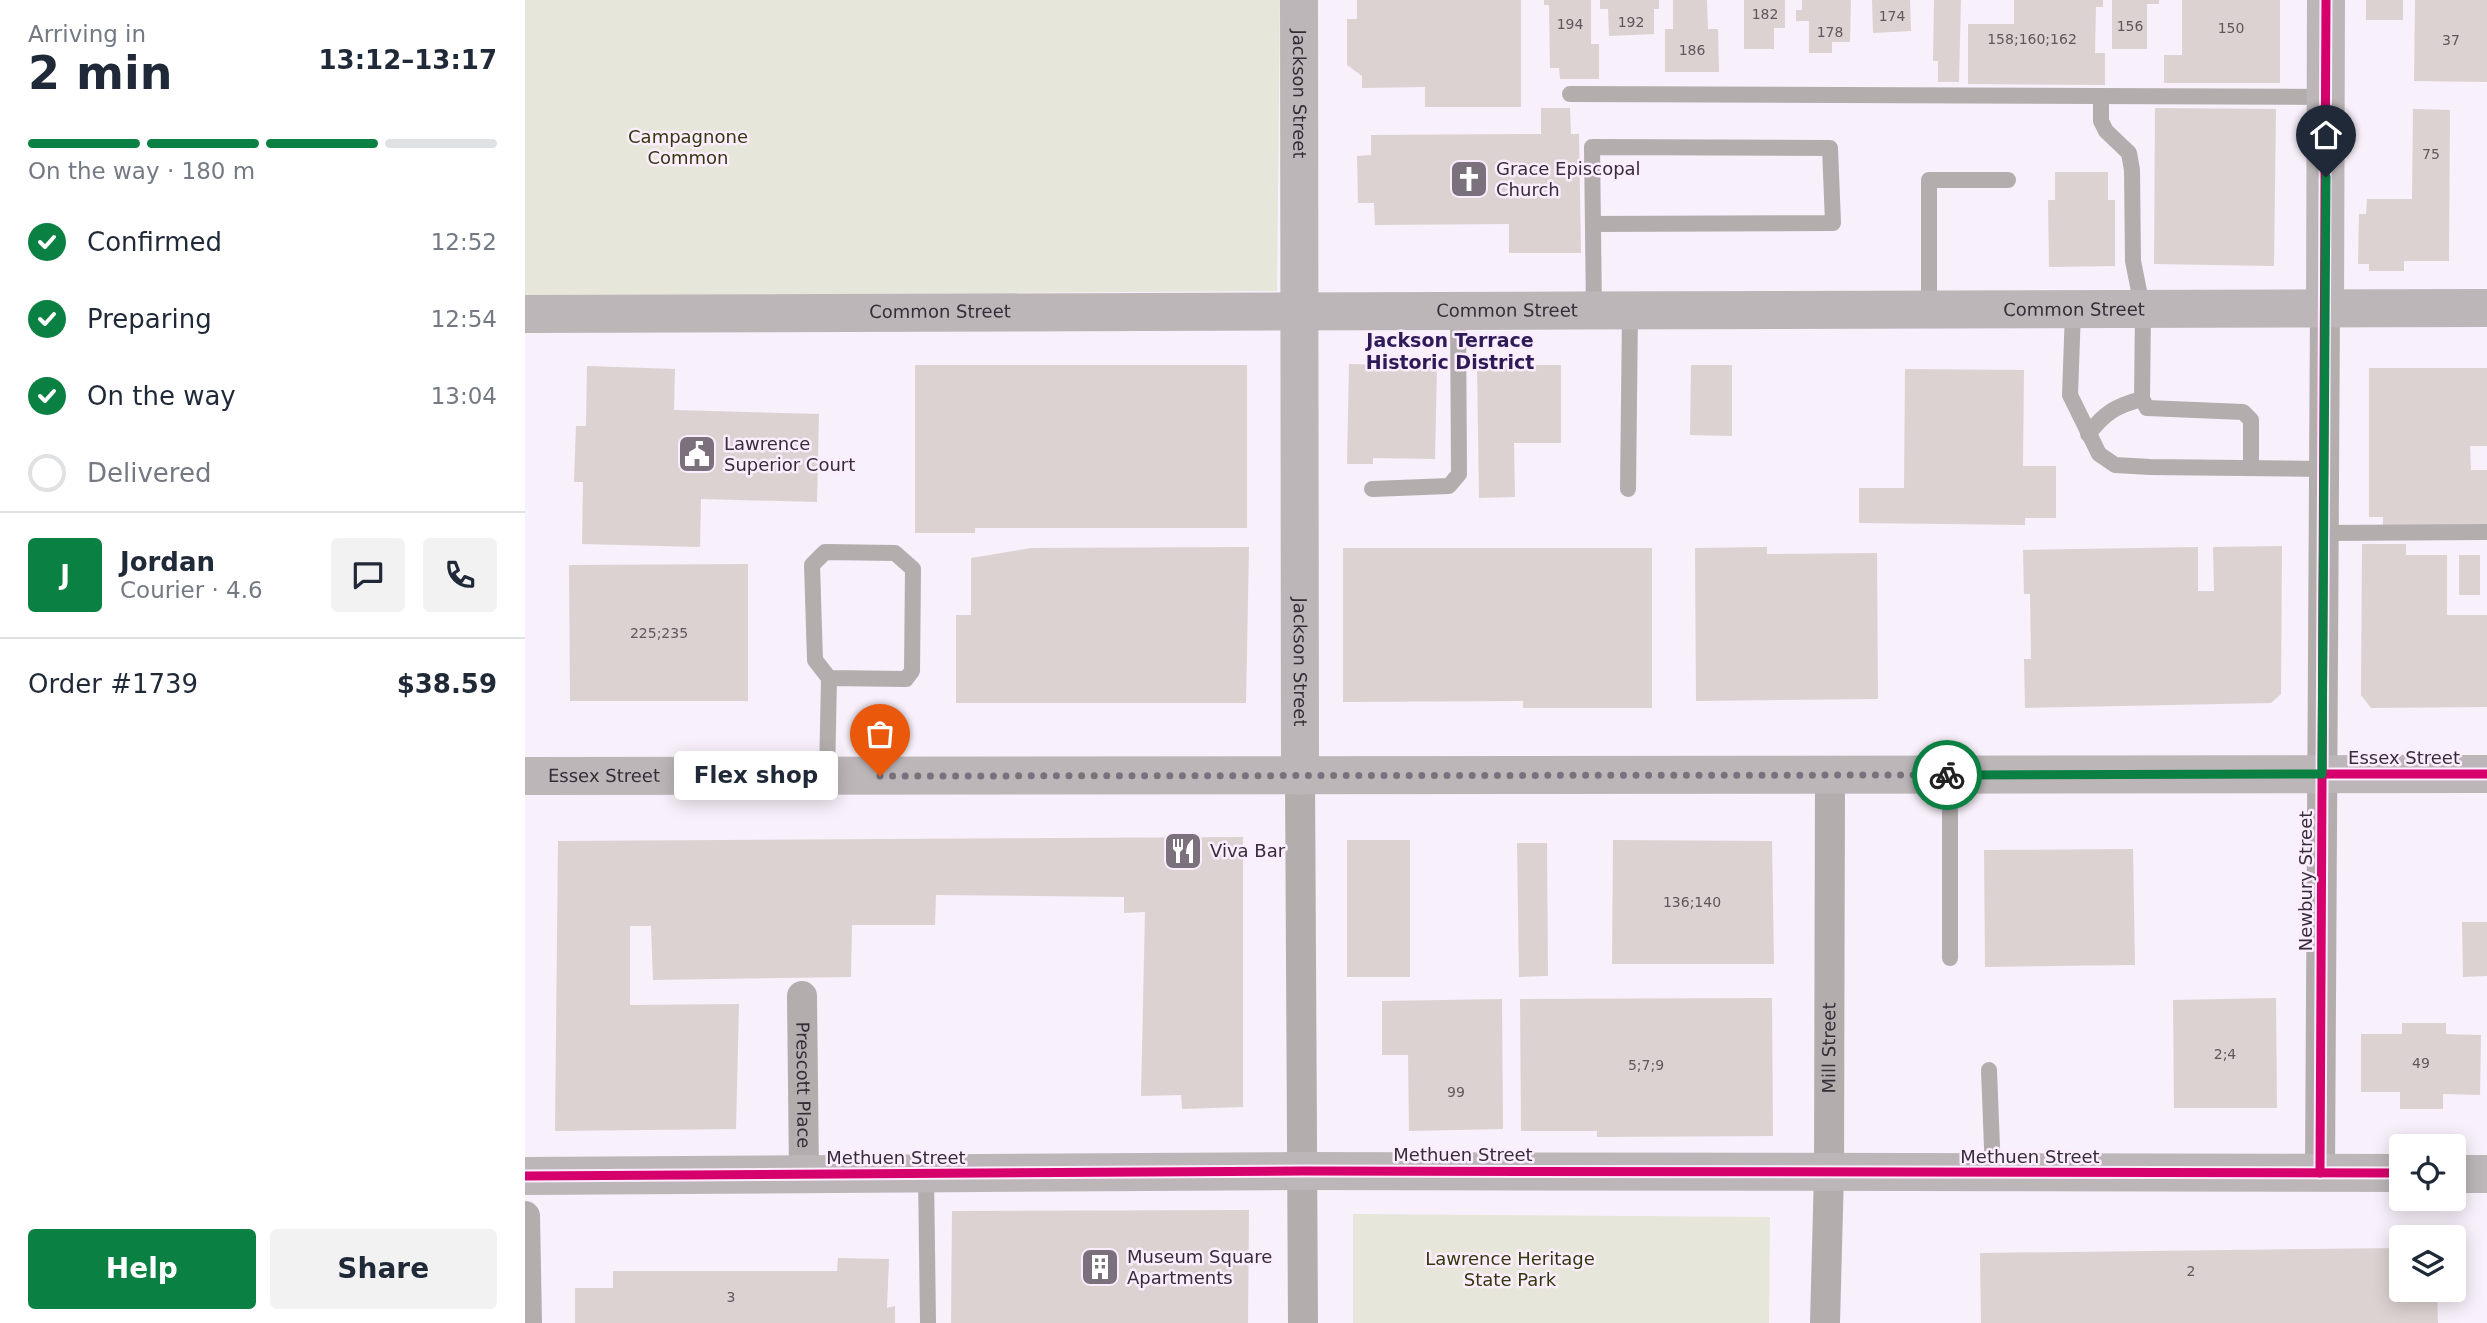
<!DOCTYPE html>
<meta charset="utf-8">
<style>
body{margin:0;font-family:"DejaVu Sans",sans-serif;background:#f2f2f3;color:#1f2937;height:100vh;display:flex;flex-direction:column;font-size:26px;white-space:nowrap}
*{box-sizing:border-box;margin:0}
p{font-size:23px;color:#747a83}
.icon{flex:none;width:38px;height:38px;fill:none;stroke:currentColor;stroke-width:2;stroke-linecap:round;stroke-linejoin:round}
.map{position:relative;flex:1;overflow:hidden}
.sheet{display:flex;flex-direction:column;background:#fff;width:525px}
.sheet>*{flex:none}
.buttons{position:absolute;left:1864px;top:1134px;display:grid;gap:14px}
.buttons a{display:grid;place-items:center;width:77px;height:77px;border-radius:7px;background:#fff;box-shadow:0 4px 18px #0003;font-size:35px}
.pin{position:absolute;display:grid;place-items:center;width:60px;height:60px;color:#fff;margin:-72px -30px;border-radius:50% 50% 50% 0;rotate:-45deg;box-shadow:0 0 7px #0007}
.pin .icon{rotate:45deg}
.courier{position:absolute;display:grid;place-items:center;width:70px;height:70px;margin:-35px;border:5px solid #0b8043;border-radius:50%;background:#fff;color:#222;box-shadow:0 2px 9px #0007}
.bubble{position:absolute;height:49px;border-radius:7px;background:#fff;box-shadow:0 4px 18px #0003;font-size:23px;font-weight:800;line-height:49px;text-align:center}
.overview em{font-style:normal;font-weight:800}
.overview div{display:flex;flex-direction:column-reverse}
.overview{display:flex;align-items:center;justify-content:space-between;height:119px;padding:0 28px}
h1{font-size:46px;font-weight:800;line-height:52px}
.bar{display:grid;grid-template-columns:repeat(4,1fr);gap:10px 7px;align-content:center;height:84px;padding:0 28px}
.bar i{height:9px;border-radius:5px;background:#e0e1e3}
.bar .selected{background:#0b8043}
.bar p{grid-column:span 4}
.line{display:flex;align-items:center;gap:18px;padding:0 28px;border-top:2px solid #e0e1e3}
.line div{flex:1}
.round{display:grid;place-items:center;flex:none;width:74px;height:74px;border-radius:7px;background:#f2f2f3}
ol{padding:0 28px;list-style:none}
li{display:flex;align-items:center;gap:21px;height:77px}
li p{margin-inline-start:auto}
li .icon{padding:7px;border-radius:50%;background:#0b8043;color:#fff;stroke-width:4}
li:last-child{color:#747a83}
li i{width:38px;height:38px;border:4px solid #e0e1e3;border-radius:50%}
.button{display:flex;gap:14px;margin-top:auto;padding:14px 28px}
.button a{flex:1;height:80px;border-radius:7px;background:#0b8043;color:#fff;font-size:28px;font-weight:800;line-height:80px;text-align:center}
.button a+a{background:#f2f2f3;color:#1f2937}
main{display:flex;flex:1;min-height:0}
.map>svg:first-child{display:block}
.green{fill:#e6e6da}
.building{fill:#dcd2d1}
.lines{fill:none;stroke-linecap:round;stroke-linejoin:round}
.lane{stroke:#b3adae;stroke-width:16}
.street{stroke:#b3adae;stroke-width:30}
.secondary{stroke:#bcb6b9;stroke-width:38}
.cycleway-casing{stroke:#fbecfe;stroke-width:13}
.cycleway{stroke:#d6006c;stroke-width:9}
.done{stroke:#7a717c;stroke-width:7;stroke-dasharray:0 12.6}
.route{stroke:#0b8043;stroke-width:9}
.labels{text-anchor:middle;stroke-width:5;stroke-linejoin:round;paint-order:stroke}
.number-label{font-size:14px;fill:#60565e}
.street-label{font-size:18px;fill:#362d38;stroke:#fbecfe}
.park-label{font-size:18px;fill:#33390c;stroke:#fbecfe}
.poi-label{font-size:18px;fill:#362d38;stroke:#fbecfe;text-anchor:start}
.neighbourhood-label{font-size:19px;font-weight:bold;fill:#2b1c57;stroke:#fbecfe}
</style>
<main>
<section class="sheet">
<div class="overview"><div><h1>2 min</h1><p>Arriving in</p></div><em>13:12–13:17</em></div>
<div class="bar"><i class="selected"></i><i class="selected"></i><i class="selected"></i><i></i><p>On the way · 180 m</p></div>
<ol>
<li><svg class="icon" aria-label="check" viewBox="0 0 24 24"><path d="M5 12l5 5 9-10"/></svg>Confirmed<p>12:52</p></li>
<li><svg class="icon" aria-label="check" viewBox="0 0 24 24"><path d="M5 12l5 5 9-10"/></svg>Preparing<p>12:54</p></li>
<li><svg class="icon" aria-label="check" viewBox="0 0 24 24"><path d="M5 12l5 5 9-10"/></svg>On the way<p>13:04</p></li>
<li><i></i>Delivered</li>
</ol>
<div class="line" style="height:126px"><b class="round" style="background:#0b8043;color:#fff">J</b><div><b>Jordan</b><p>Courier · 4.6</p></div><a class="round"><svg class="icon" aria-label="chat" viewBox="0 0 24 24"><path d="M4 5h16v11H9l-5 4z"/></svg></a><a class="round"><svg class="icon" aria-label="phone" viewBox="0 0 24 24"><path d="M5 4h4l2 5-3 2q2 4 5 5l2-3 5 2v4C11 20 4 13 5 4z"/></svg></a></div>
<div class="line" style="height:91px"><div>Order #1739</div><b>$38.59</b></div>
<div class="button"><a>Help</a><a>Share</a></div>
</section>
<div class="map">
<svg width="1962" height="1323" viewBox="0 0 1962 1323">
<rect width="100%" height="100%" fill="#f8f0fa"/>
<!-- green -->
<g class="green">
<path d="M 0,0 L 755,0 L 752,291 L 0,296 Z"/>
<path d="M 828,1214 L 1245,1217 L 1244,1323 L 828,1323 Z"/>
</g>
<!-- building -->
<g class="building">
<path d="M 832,0 L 996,0 L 996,107 L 900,107 L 900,87 L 837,88 L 837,76 L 822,65 L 822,19 L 832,19 Z"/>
<path d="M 1019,0 L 1066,0 L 1066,44 L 1074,44 L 1074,79 L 1035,79 L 1034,68 L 1025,68 L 1024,5 L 1019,5 Z"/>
<path d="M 1075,0 L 1134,0 L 1134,9 L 1129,9 L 1129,34 L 1084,36 L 1083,9 L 1075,9 Z"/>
<path d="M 1148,0 L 1182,0 L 1183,29 L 1193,29 L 1194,72 L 1140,72 L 1140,29 L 1148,29 Z"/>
<path d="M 1219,0 L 1260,0 L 1260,28 L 1249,28 L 1249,49 L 1219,49 Z"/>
<path d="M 1277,0 L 1326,0 L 1325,42 L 1307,42 L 1307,53 L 1284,53 L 1284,21 L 1271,21 L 1271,10 L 1277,10 Z"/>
<path d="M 1347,0 L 1385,0 L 1386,31 L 1348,33 Z"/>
<path d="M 1409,0 L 1436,0 L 1434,82 L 1413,82 L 1413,61 L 1408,61 Z"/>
<path d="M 1489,0 L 1578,0 L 1578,7 L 1571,7 L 1570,53 L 1580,53 L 1580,85 L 1443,84 L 1443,24 L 1489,24 Z"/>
<path d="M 1587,0 L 1634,0 L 1634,4 L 1622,4 L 1622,49 L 1587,49 Z"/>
<path d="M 1657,0 L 1755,0 L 1755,83 L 1639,83 L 1639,55 L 1657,55 Z"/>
<rect x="1841" y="0" width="37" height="20"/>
<path d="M 1890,0 L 1962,0 L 1962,82 L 1889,81 Z"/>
<path d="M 1016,108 L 1045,108 L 1046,134 L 1054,134 L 1056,253 L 984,253 L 984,224 L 850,225 L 849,203 L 833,203 L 832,156 L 846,155 L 846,135 L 1016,134 Z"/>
<path d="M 1630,108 L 1751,109 L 1749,266 L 1629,264 Z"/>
<path d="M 1888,109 L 1925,110 L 1924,261 L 1879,261 L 1879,271 L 1844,271 L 1844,264 L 1833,264 L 1834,214 L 1841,214 L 1842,199 L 1887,199 Z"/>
<path d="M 1530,172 L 1583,172 L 1583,200 L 1590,200 L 1590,266 L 1524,267 L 1523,200 L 1530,200 Z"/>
<path d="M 824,364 L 912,366 L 910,459 L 848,458 L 848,464 L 822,464 Z"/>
<path d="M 390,365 L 722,365 L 722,528 L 450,528 L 450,533 L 390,533 Z"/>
<path d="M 952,365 L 1036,365 L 1036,443 L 989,443 L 990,497 L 954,498 Z"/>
<path d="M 1166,365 L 1207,365 L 1207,436 L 1165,435 Z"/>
<path d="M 62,366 L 150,369 L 149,410 L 294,414 L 292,502 L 176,499 L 175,547 L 57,544 L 58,482 L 49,482 L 51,426 L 61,426 Z"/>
<path d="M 1844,368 L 1962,368 L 1962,446 L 1945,446 L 1946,470 L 1962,470 L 1962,527 L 1858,527 L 1858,517 L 1844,517 Z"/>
<path d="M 1380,369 L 1499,370 L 1498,466 L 1531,466 L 1531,518 L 1500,518 L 1500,525 L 1334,523 L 1334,488 L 1379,488 Z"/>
<path d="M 1837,544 L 1881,544 L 1881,555 L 1922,555 L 1922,615 L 1962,615 L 1962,707 L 1846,708 L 1836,695 Z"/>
<path d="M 1757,546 L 1756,694 L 1746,703 L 1500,708 L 1499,659 L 1506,659 L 1505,594 L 1499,594 L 1498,550 L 1673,547 L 1673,591 L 1689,591 L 1688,547 Z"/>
<path d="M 724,547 L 721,703 L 431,703 L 431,615 L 446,615 L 446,558 L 506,548 Z"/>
<path d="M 1242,547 L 1242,554 L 1352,553 L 1353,699 L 1171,701 L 1170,548 Z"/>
<path d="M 818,548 L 1127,548 L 1127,708 L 998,708 L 998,701 L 818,702 Z"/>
<rect x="1934" y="555" width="21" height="40"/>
<path d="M 223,564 L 223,701 L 45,701 L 44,565 Z"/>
<path d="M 718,837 L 718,1107 L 657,1109 L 656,1095 L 616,1096 L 620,912 L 599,913 L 599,897 L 411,895 L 410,925 L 327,925 L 326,977 L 128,980 L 126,926 L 105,926 L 105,1005 L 214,1004 L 211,1129 L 30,1131 L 33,841 Z"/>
<rect x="822" y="840" width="63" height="137"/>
<path d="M 1088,840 L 1247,841 L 1249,964 L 1087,964 Z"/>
<path d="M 992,843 L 1022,843 L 1023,976 L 994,977 Z"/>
<path d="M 1608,849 L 1610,965 L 1460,967 L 1459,850 Z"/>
<path d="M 1937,922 L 1962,922 L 1962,976 L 1938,977 Z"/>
<path d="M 1247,998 L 1248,1136 L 1072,1137 L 1072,1131 L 996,1131 L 995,999 Z"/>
<path d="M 1751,998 L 1752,1108 L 1649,1108 L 1648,1000 Z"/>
<path d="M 977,999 L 978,1129 L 884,1131 L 883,1055 L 857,1055 L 857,1001 Z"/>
<path d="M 1877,1023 L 1921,1023 L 1921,1034 L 1956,1035 L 1955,1095 L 1918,1094 L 1918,1109 L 1875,1109 L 1875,1092 L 1836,1092 L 1836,1034 L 1877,1034 Z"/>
<path d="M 724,1210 L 723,1323 L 426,1323 L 427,1211 Z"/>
<path d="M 1876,1248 L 1876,1290 L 1912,1290 L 1913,1323 L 1456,1323 L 1455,1253 Z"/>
<path d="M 313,1258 L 364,1259 L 362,1308 L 370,1306 L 370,1323 L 50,1323 L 50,1288 L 88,1288 L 88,1271 L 312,1271 Z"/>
</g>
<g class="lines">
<!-- lane -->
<g class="lane">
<path d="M 1045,94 L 1801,97"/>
<path d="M 1576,97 L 1576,121 L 1581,131 L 1604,153 L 1607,170 L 1608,261 L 1618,311 L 1617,399 L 1622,408 L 1718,412 L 1726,420 L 1726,467"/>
<path d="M 1068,224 L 1308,223 L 1305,148 L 1067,147 L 1069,312"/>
<path d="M 1404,309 L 1404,180 L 1483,180"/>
<path d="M 1548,311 L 1545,395 L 1574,454 L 1590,465 L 1625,467 L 1799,469"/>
<path d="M 1563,434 C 1580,413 1590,406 1617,399"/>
<path d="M 847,489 L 924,486 L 934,474 L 933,312"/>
<path d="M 1103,489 L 1105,312"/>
<path d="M 1799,533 L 1962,532"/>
<path d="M 1425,775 L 1425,958"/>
<path d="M 302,776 L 304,678 L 290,660 L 287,565 L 300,552 L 370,553 L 388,569 L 387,671 L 381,679 L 304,678"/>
<path d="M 1464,1070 L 1468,1173"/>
<path d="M 401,1173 L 403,1323"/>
</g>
<!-- street -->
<g class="street">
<path d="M 775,776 L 778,1323"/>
<path id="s1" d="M 277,996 L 279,1174"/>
<path d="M 1795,1173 L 1800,309"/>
<path d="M 0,1216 L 2,1323"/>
<path id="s2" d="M 1300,1323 L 1304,1172 L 1305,775"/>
</g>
<!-- secondary -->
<g class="secondary">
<path id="s3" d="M 774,0 L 775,776"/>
<path d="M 1800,309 L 1801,0"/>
<path id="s4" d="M 0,314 C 654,309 1308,312 1962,308"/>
<path id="s5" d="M 0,776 L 1962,774"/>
<path d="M 1928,1174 L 1962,1174"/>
<path d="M 0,1176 L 777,1171 L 1876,1173"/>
</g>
<defs>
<g id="cycleway">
<path d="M 1797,774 L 1962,774"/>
<path d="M 1795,1173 L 1801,0"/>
<path d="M 0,1176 L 777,1171 L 1876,1173"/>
</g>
</defs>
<!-- cycleway casing -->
<use href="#cycleway" class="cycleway-casing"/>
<!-- cycleway -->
<use href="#cycleway" class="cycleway"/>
</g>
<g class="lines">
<!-- done -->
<path class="done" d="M 355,776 L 1422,775"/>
<!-- route -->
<path class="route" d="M 1422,775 L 1797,774 L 1801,177"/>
</g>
<!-- icons -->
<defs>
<symbol id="church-square" viewBox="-11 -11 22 22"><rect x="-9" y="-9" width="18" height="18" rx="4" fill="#7a717c" stroke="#fbecfe"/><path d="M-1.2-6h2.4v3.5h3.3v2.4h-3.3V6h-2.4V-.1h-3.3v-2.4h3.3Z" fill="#fff"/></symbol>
<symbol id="civic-square" viewBox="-11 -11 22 22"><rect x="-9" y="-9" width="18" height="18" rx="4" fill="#7a717c" stroke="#fbecfe"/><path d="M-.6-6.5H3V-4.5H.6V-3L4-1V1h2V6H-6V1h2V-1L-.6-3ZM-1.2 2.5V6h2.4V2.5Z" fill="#fff"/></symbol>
<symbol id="restaurant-square" viewBox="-11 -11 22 22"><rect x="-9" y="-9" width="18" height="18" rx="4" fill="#7a717c" stroke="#fbecfe"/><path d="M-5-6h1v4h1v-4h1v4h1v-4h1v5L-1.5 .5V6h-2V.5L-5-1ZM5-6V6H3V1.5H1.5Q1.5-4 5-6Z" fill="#fff"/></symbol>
<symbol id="building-square" viewBox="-11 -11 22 22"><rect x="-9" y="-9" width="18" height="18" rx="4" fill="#7a717c" stroke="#fbecfe"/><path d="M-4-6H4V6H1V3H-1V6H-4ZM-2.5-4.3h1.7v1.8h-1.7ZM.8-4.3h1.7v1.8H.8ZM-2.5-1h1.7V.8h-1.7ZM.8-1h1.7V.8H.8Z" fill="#fff"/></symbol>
</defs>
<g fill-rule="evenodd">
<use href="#church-square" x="922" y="157" width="44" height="44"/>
<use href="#civic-square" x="150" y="432" width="44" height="44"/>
<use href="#restaurant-square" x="636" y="829" width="44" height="44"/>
<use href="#building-square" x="553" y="1245" width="44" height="44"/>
</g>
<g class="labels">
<!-- number labels -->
<g class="number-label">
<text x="1240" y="19">182</text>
<text x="1367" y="21">174</text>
<text x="1106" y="27">192</text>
<text x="1045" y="29">194</text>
<text x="1605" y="31">156</text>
<text x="1706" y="33">150</text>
<text x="1305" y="37">178</text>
<text x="1507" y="44">158;160;162</text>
<text x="1926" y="45">37</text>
<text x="1167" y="55">186</text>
<text x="1906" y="159">75</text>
<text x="134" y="638">225;235</text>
<text x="1167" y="907">136;140</text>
<text x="1700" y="1059">2;4</text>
<text x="1896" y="1068">49</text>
<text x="1121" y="1070">5;7;9</text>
<text x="931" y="1097">99</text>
<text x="1666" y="1276">2</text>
<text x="206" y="1302">3</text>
</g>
<!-- street labels -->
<g class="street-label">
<text dy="6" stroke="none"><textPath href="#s3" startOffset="94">Jackson Street</textPath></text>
<text dy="6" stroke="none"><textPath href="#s4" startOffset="1549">Common Street</textPath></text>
<text dy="6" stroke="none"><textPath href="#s4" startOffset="415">Common Street</textPath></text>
<text dy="6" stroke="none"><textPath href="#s4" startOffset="982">Common Street</textPath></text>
<text dy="6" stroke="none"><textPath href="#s3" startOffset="662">Jackson Street</textPath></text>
<text x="1879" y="764">Essex Street</text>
<text dy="6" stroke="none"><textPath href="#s5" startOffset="79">Essex Street</textPath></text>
<text transform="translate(1781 881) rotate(-90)" y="6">Newbury Street</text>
<text dy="6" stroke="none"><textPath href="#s2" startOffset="275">Mill Street</textPath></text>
<text dy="6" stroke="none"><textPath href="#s1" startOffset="89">Prescott Place</textPath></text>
<text x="938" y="1161">Methuen Street</text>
<text x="1505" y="1163">Methuen Street</text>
<text x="371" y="1164">Methuen Street</text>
</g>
<!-- park labels -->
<g class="park-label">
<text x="163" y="143">Campagnone<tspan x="163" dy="21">Common</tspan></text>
<text x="985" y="1265">Lawrence Heritage<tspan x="985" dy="21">State Park</tspan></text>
</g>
<!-- poi labels -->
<g class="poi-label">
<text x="971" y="175">Grace Episcopal<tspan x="971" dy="21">Church</tspan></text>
<text x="199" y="450">Lawrence<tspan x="199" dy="21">Superior Court</tspan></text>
<text x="685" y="857">Viva Bar</text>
<text x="602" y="1263">Museum Square<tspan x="602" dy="21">Apartments</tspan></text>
</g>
<!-- neighbourhood labels -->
<g class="neighbourhood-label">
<text x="925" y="347">Jackson Terrace<tspan x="925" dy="22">Historic District</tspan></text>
</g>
</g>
</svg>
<div class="buttons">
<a><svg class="icon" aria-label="locate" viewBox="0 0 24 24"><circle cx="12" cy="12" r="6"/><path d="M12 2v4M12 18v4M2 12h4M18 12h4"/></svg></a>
<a><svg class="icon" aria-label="layers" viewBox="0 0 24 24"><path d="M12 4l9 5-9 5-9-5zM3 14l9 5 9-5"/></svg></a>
</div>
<div class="pin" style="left:355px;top:776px;background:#ea580c"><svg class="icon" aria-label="bag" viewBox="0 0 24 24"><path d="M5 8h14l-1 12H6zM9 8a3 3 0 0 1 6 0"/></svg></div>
<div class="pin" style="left:1801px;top:177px;background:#1f2937"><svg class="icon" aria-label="home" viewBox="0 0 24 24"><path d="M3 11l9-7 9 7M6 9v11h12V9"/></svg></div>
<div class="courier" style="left:1422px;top:775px"><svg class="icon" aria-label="bike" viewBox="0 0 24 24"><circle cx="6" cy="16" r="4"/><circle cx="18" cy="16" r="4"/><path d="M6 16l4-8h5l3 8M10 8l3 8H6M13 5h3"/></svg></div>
<div class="bubble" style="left:149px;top:751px;width:164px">Flex shop</div>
</div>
</main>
